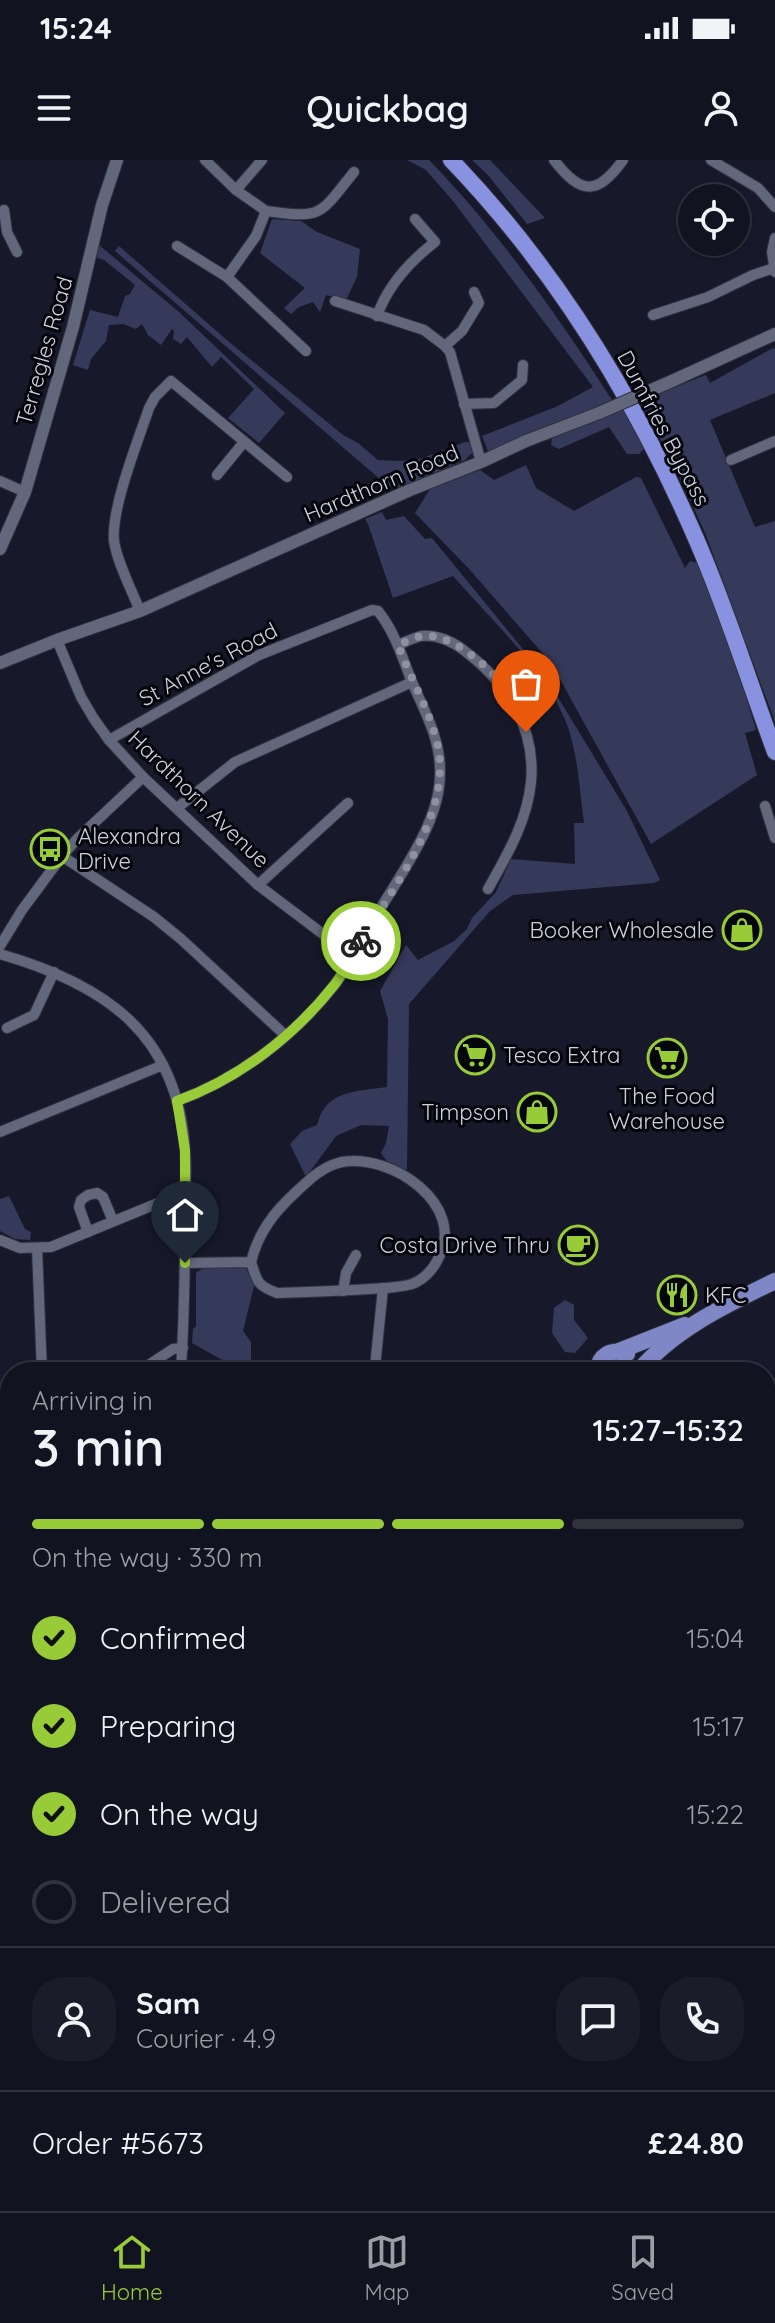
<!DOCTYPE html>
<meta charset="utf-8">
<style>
body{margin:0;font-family:Quicksand,sans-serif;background:#1a1c29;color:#f1f3f6;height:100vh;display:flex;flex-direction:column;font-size:30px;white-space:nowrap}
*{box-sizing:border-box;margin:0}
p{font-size:26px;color:#9c9ea5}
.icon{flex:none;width:44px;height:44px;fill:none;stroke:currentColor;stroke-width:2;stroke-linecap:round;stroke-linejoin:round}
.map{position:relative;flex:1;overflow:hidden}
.drawer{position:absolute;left:0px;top:1202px;width:776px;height:850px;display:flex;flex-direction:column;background:#111320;border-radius:32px 32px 0 0;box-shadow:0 2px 6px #0004,0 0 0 2px #30323e}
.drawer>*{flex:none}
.tools{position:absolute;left:678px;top:24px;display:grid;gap:16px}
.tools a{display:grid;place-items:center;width:72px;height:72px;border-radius:50%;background:#111320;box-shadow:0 2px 6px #0004,0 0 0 2px #30323e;font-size:40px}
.pin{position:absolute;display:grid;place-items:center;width:68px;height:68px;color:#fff;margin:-82px -34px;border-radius:50% 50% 50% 0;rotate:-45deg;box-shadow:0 0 8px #0007}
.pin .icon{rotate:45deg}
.courier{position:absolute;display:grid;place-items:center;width:80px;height:80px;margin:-40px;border:6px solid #98cb38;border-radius:50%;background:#fff;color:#222;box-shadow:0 2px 10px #0007}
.overview em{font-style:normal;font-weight:600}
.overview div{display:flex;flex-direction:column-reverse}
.overview{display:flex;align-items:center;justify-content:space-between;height:136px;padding:0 32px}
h1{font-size:52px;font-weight:600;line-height:60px}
.bar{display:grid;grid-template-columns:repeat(4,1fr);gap:12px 8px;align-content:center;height:96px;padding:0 32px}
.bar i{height:10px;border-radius:6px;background:#30323e}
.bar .selected{background:#98cb38}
.bar p{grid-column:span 4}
.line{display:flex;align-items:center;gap:20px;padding:0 32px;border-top:2px solid #30323e}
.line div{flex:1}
.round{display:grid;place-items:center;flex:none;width:84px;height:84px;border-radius:32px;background:#1a1c29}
ol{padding:0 32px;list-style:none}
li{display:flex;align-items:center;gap:24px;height:88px}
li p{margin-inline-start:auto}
li .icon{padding:8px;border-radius:50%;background:#98cb38;color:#111;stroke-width:4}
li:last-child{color:#9c9ea5}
li i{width:44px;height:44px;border:4px solid #30323e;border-radius:50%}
.status{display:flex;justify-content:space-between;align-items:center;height:56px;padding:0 40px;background:#111320;direction:ltr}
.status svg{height:22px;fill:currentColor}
header{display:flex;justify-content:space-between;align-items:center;height:104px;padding:0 32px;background:#111320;font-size:36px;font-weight:600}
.tab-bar{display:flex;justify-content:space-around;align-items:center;height:112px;border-top:2px solid #30323e;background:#111320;font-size:22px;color:#9c9ea5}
.tab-bar a{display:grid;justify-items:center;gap:4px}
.tab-bar .selected{color:#98cb38}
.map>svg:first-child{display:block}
.green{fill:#353a5b}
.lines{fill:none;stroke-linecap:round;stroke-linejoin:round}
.stream{stroke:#767ba2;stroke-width:3}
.minor-casing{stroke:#31323f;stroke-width:12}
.tertiary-casing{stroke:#31323f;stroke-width:14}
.primary-casing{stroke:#31323f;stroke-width:18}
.trunk-casing{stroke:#31323f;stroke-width:18}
.minor{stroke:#63677b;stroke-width:10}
.tertiary{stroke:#63677b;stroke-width:12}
.primary{stroke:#7f87c7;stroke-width:16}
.trunk{stroke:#8892e0;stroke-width:16}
.tertiary-bridge-casing{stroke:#31323f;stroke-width:14;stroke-linecap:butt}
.tertiary-bridge{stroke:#63677b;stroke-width:12}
.done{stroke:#8f919e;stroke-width:8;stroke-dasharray:0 14.4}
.route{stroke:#98cb38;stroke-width:10}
.labels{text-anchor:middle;stroke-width:6;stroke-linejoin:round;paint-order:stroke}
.street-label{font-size:22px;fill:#cfd1dd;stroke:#05050c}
.poi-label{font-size:22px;fill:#cfd1dd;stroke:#05050c;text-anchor:start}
</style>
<div class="status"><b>15:24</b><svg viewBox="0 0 49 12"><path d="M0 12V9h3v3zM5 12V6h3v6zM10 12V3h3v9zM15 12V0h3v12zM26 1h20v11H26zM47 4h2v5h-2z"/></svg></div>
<header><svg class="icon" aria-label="menu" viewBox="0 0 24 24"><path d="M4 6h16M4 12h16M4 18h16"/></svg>Quickbag<svg class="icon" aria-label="person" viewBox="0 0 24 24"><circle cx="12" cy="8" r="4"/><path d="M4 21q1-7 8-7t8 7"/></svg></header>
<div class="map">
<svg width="775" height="2051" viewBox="0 0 775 2051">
<rect width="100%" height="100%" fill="#17192a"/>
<!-- green -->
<g class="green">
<path d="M 407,0 L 429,0 C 500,73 557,155 612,240 L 490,296 L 482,276 L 558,246 L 593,227 L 453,41 L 426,10 Z"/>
<path d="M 472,0 L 490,0 L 545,58 L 527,64 L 487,14 Z"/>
<path d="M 272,59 L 301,61 L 317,72 L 360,89 L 357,117 L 346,140 L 326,135 L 320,152 L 313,142 L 299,147 L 291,154 L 284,148 L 305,128 L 260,93 Z"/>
<path d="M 99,85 L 179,152 L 285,253 L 259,283 L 228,258 L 254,229 L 221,197 L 212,207 L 187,177 L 181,184 L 173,179 L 174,171 L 172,169 L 161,185 L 148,175 L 142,164 L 136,169 L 123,164 L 109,165 L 106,181 L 91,199 L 88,210 L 73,205 L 90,150 L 118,157 L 125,136 L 130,134 L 135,125 L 104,100 L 95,97 Z"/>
<path d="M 119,86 L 228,181 L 343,275 L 358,283 L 378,300 L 399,301 L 420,299 L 465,282 L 472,282 L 474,291 L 465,300 L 397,329 L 388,326 L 115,91 Z"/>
<path d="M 773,188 L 775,189 L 775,233 L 710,260 L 755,367 L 775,361 L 775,562 L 706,375 L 672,300 L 639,241 L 706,215 L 710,223 Z"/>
<path d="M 625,248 L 647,286 L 639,294 L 627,294 L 609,267 L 559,289 L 551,285 L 552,278 Z"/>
<path d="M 526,305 L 536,328 L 574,351 L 636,317 L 641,318 L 685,408 L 690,401 L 699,403 C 724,455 739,514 756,570 L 745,573 L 757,615 L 651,684 L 551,503 L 470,410 L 415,353 L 430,329 L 480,310 L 494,320 Z"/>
<path d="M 382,352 L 386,360 L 404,356 L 425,379 L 432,378 L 545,516 L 627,651 L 660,720 L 654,723 L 513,735 L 490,751 L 409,844 L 407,1010 L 392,1008 L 381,993 L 386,983 L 389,966 L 361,965 L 336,976 L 306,1017 L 290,984 L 302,971 L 317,965 C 326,929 356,932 387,927 L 388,859 L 380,831 L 406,785 L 418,800 L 454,781 L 467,769 L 472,758 L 496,732 L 511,699 L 575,704 L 574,663 L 584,663 C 579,627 578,586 562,553 C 540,505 488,456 453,416 L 393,438 L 368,364 L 365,359 Z"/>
<path d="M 9,1036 L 25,1069 L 31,1072 L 30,1080 L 15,1079 L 0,1071 L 0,1039 Z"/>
<path d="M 203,1108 L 242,1107 L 246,1108 L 254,1126 L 243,1171 L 251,1182 L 251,1210 L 242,1211 L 192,1183 L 193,1169 L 196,1166 L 196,1113 Z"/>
<path d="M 565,1140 L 574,1145 L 574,1160 L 588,1178 L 575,1193 L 565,1192 L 552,1173 L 554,1148 Z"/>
<path d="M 775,1327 L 775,1428 L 766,1431 L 766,1330 Z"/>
<path d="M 0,1478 L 10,1482 L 10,1979 L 0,1982 Z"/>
</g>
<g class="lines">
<!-- stream -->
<path class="stream" d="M 0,1983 L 10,1980"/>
<defs>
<g id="minor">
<path d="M 205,0 L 236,30 L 266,51 L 256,76 L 227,117"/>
<path d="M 554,0 C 581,35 597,36 623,0"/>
<path d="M 711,0 L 758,28 L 775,47"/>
<path d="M 236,30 L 262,0"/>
<path d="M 4,50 L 7,72 L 17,92"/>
<path d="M 266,51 C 324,59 319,55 354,12"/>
<path d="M 775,78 L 772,92 L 775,112"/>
<path d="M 177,86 L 227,117 L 306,191"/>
<path d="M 335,141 L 424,170 L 445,186 L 450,192 L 481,302"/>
<path d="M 653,155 L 708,137 L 753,115 L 774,108"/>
<path d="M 377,156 C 388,125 409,102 435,82 L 415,59"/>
<path d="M 445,186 L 462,171 L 479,143 L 474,132"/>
<path d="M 464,244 L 494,243 L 522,220 L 523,205"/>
<path d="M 731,300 L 775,281"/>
<path d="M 217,315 L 244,282"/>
<path d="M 0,321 L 25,332"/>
<path d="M 140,451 C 132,431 117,402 114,381 C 111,348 138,281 149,248 L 155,237 L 171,221 L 287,317"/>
<path d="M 57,480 L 81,537 L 94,559 L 109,580 L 143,617 L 258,725 L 352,796"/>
<path d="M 398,485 C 405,482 413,478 421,476 C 437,474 454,482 466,492 C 507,523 536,568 531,622 C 527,662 507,695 488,729"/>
<path d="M 109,580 L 259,495 L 372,450 L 378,451 C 395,472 402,497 412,522 C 425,552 441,580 440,614 C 440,655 413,695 392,730 C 379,750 367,771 354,792 C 348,802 343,814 336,823 C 296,875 238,919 177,941"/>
<path d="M 765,646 L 775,678"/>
<path d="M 177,648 L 235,602 L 412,522"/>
<path d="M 62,696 L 154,757 L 181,779 L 285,875"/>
<path d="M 258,725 L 348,643"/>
<path d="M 0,786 L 22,750 L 62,696 L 77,679 L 143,617"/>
<path d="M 0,794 C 104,824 178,873 185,991 C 187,1013 185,1036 185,1058 C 185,1109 184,1160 181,1210"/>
<path d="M 7,868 L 34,855 L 54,812"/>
<path d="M 0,972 L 163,905"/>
<path d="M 88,1072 L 79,1047 L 81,1040 L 88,1035 L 97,1033 L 103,1037 L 113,1061"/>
<path d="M 0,1080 L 20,1088 L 51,1087 L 185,1032"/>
<path d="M 37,1088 L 42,1212"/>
<path d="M 185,1103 L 251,1102 C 257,1122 258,1126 277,1133 C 308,1132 339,1131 369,1129 C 383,1128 399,1128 412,1124 C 423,1120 433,1110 438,1099 C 468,1045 391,993 342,1002 C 323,1006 310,1019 296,1032 C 274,1052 258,1073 251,1102"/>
<path d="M 343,1131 L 346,1113 L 356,1095"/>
<path d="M 138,1212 L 173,1189 L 183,1188"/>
<path d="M 372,1212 L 375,1207 L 383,1128"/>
<path d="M 0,1241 L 10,1240"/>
<path d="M 0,1458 L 10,1452"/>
<path d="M 0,1471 L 10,1475"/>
<path d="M 766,1577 L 775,1577"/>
<path d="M 766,1613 L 774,1613 L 775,1623"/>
<path d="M 766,1664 L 775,1663"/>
</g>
<g id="tertiary">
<path d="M 672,221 L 775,174"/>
<path d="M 0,389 L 25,332 L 73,167 L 102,45 L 117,0"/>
<path d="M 0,503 L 57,480 L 140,451 L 410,330 L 481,302 L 526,281 L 599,253"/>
</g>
<g id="primary">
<path d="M 619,1191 L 685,1165"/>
<path d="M 175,1212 L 181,1210 L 194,1212"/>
<path d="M 597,1212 C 599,1195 611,1188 627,1194"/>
<path d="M 638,1212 C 674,1169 726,1145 775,1121"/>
<path d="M 0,1257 L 10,1256"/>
<path d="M 0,1270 L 10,1269"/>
</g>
<path id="trunk" d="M 451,0 C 556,109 637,242 697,381 C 727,450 749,522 775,592"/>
</defs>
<!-- minor casing -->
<use href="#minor" class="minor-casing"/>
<!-- tertiary casing -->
<use href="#tertiary" class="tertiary-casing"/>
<!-- primary casing -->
<use href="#primary" class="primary-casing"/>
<!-- trunk casing -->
<use href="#trunk" class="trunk-casing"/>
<!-- minor -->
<use href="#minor" class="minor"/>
<!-- tertiary -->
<use href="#tertiary" class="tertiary"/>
<!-- primary -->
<use href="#primary" class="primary"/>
<!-- trunk -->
<use href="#trunk" class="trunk"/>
<defs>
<path id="tertiary-bridge" d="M 599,253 L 672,221"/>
</defs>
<!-- tertiary-bridge casing -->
<use href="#tertiary-bridge" class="tertiary-bridge-casing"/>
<!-- tertiary-bridge -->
<use href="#tertiary-bridge" class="tertiary-bridge"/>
</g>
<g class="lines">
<!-- done -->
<path class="done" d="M 361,781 C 393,728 448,658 439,593 C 435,561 410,517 398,485 C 405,482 414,477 422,476 C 450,472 488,506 504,527 C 513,541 520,556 526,572"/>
<!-- route -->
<path class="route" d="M 185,1103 L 185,990 L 177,941 C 239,919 294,876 335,824 C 345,811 352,795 361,781"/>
</g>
<!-- icons -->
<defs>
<symbol id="bus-ring" viewBox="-11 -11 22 22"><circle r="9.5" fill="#05050c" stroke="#98cb38" stroke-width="1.5"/><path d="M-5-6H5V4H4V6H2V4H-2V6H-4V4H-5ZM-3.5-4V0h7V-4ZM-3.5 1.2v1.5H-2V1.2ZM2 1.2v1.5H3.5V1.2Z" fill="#98cb38"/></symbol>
<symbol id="shop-ring" viewBox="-11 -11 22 22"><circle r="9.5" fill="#05050c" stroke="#98cb38" stroke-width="1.5"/><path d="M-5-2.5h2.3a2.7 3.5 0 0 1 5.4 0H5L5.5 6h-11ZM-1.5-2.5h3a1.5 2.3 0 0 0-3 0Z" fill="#98cb38"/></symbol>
<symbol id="supermarket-ring" viewBox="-11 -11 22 22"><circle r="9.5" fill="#05050c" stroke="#98cb38" stroke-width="1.5"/><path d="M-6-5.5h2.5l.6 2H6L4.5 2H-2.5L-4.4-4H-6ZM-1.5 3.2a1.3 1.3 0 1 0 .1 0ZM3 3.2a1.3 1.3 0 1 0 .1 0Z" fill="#98cb38"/></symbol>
<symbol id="cafe-ring" viewBox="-11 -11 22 22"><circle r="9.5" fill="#05050c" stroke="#98cb38" stroke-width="1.5"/><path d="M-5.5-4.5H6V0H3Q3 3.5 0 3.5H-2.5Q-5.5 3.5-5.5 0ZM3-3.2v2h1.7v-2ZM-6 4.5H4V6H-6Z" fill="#98cb38"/></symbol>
<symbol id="restaurant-ring" viewBox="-11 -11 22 22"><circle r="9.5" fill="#05050c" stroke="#98cb38" stroke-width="1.5"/><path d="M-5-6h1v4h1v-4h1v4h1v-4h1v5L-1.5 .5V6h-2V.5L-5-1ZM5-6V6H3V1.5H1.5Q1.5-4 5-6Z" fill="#98cb38"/></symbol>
</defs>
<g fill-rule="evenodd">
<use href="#bus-ring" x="28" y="667" width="44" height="44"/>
<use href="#shop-ring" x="720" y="748" width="44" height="44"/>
<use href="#supermarket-ring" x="453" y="873" width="44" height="44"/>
<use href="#supermarket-ring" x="645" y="876" width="44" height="44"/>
<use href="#shop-ring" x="515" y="930" width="44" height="44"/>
<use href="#cafe-ring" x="556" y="1063" width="44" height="44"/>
<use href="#restaurant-ring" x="655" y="1113" width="44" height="44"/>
</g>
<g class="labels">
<!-- street labels -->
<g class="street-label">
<text transform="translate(44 191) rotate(-74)" y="8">Terregles Road</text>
<text transform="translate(664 268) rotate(62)" y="8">Dumfries Bypass</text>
<text transform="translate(381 323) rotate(-23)" y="8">Hardthorn Road</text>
<text transform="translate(208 504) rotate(-28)" y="8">St Anne's Road</text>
<text transform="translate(199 639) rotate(44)" y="8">Hardthorn Avenue</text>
</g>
<!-- poi labels -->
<g class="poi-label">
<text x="78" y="684">Alexandra<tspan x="78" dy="25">Drive</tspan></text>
<text x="714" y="778" text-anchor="end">Booker Wholesale</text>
<text x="503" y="903">Tesco Extra</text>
<text x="667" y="944" text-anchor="middle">The Food<tspan x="667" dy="25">Warehouse</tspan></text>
<text x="509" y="960" text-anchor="end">Timpson</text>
<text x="550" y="1093" text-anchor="end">Costa Drive Thru</text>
<text x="705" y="1143">KFC</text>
</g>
</g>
</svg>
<div class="tools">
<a><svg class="icon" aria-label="locate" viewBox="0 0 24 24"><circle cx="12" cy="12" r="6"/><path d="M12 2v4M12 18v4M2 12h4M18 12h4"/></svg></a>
</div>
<div class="pin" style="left:526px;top:572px;background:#ea580c"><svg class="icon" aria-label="bag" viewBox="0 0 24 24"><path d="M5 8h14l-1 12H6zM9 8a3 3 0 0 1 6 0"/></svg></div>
<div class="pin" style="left:185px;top:1103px;background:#1f2937"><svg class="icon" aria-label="home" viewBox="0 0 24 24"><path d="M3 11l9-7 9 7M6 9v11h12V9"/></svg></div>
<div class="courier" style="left:361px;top:781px"><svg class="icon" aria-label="bike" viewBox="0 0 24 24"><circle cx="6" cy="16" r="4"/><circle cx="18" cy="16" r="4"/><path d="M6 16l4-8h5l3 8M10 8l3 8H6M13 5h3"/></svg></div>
<section class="drawer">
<div class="overview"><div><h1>3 min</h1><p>Arriving in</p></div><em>15:27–15:32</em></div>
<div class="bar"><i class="selected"></i><i class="selected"></i><i class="selected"></i><i></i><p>On the way · 330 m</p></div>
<ol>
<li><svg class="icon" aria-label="check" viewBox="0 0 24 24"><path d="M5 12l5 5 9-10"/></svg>Confirmed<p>15:04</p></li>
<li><svg class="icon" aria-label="check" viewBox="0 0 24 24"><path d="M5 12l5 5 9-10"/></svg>Preparing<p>15:17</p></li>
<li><svg class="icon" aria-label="check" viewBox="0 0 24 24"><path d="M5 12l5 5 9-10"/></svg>On the way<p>15:22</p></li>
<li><i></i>Delivered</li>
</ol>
<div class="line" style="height:144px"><a class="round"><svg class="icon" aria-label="person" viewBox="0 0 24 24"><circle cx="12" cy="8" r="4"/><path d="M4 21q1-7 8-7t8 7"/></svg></a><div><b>Sam</b><p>Courier · 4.9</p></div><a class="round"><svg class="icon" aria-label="chat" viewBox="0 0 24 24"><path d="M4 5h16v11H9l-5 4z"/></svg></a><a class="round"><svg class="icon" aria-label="phone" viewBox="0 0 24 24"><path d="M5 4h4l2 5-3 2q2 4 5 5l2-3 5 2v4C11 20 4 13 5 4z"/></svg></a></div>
<div class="line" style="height:104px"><div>Order #5673</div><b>£24.80</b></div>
</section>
</div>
<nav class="tab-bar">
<a class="selected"><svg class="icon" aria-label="home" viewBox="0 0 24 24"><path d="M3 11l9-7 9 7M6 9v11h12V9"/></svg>Home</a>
<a><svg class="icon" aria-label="map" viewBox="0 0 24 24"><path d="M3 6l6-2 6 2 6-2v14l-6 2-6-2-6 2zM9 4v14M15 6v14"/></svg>Map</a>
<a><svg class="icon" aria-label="saved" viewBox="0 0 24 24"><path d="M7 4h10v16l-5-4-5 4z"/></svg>Saved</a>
</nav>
